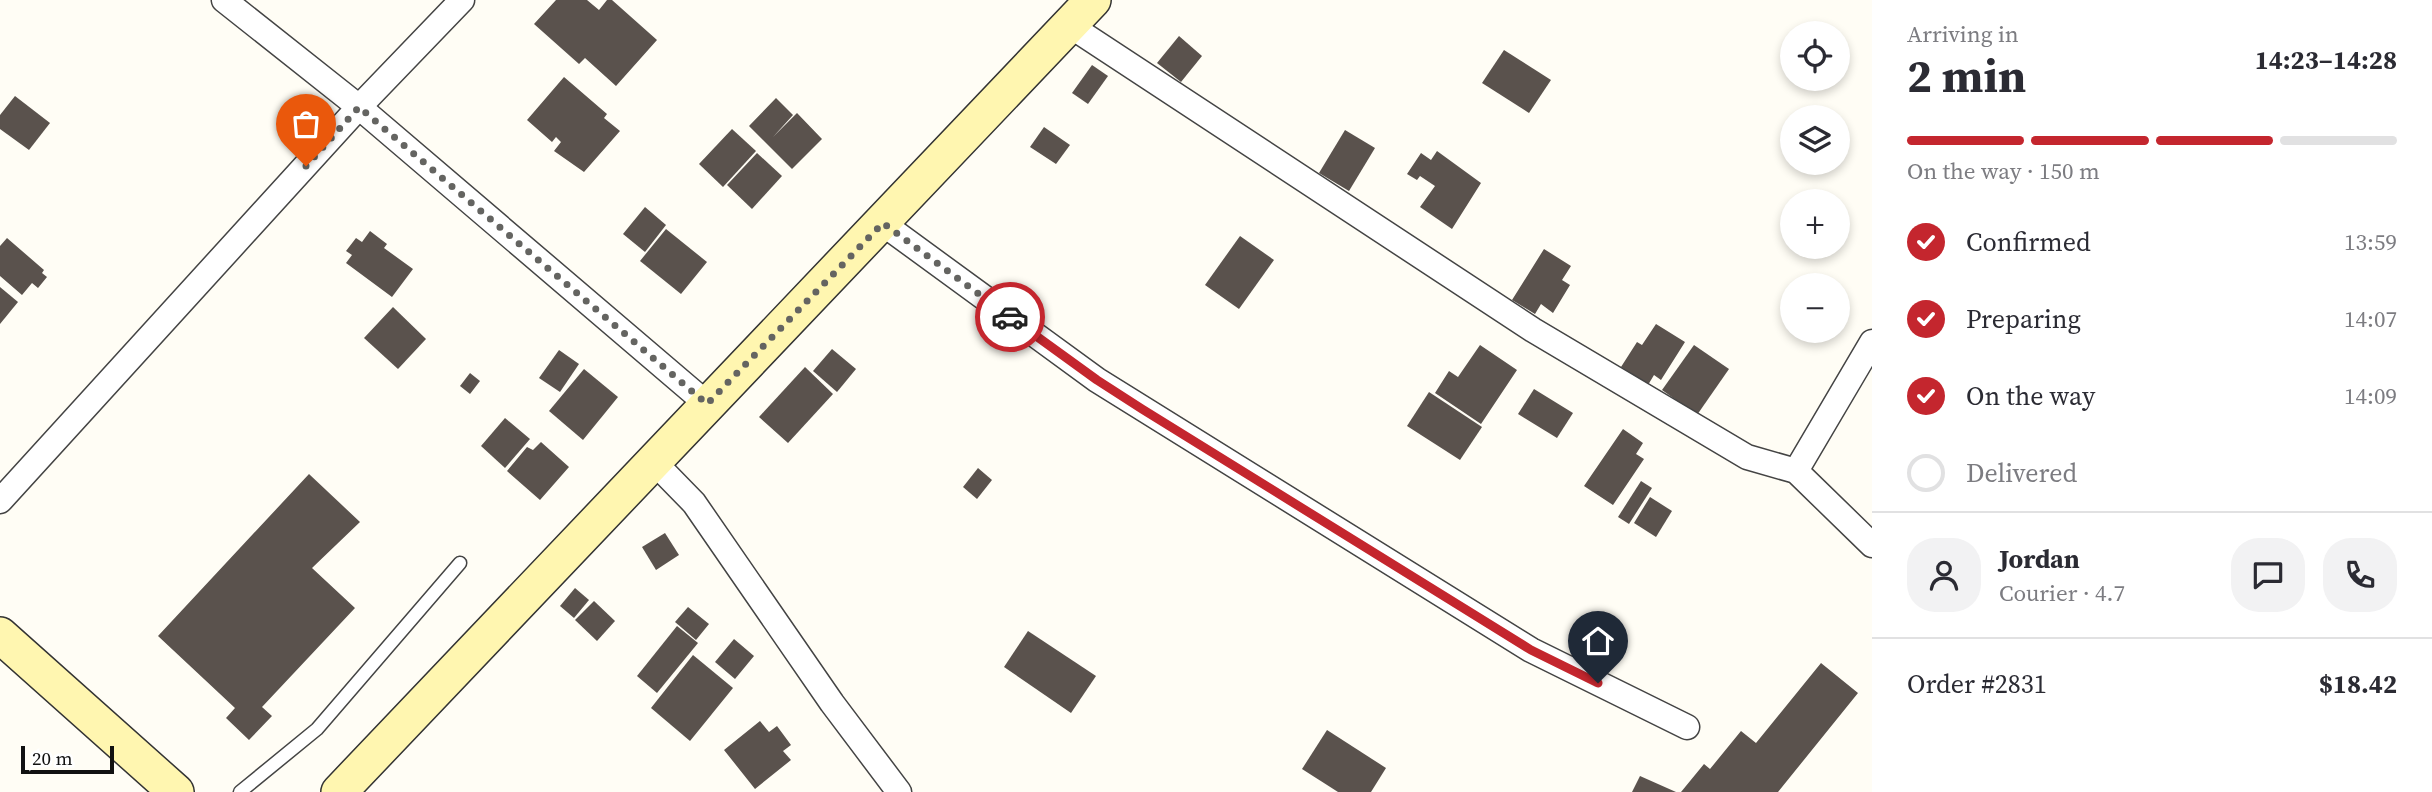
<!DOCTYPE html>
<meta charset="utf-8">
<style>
body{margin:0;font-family:"Source Serif 4",serif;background:#f2f2f3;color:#2b2b33;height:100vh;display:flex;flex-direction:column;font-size:26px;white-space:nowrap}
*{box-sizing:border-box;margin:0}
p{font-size:23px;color:#7c7c81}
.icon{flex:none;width:38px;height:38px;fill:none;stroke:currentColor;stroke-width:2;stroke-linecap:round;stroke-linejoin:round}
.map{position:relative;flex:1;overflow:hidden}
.drawer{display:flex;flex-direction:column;background:#fff;width:560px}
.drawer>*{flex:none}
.buttons{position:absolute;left:1780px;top:21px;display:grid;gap:14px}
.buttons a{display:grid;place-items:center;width:70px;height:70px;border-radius:50%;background:#fff;box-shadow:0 4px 10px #0003;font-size:35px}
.scale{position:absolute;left:21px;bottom:18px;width:93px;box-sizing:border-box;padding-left:7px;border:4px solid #111;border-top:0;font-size:19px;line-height:24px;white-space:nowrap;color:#111;-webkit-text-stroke:5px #fff;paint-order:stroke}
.pin{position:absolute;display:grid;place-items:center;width:60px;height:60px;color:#fff;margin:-72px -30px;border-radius:50% 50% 50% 0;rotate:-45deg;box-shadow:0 0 7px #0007}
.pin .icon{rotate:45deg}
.courier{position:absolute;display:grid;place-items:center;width:70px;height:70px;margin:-35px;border:5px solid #c4262e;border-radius:50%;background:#fff;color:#222;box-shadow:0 2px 9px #0007}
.headline em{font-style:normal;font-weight:700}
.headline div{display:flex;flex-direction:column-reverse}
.headline{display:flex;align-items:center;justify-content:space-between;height:119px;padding:0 35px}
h1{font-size:46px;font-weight:700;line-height:52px}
.bar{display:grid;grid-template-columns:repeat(4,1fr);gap:10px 7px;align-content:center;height:84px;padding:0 35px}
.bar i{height:9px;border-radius:5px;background:#e1e1e2}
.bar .current{background:#c4262e}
.bar p{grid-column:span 4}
.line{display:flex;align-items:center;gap:18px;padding:0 35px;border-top:2px solid #e1e1e2}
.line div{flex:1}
.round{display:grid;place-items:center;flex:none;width:74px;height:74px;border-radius:28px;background:#f2f2f3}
ol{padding:0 35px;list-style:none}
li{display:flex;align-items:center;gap:21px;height:77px}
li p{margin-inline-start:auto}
li .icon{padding:7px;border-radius:50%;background:#c4262e;color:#fff;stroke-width:4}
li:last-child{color:#7c7c81}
li i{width:38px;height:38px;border:4px solid #e1e1e2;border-radius:50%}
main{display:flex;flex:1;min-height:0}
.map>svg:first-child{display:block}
.building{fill:#5a524d}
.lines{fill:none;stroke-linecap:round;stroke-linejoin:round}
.lane-casing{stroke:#444;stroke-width:15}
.street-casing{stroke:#444;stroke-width:27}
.secondary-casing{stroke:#333;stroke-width:38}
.lane{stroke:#fff;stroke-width:12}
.street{stroke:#fff;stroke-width:24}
.secondary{stroke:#fff6b0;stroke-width:35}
.done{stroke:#646461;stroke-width:7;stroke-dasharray:0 12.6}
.route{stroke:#c4262e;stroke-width:9}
</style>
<main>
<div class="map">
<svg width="1872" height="792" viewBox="0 0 1872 792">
<rect width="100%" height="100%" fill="#fffdf5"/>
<!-- building -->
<g class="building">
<path d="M 556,0 L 587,0 L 599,10 L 607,0 L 612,0 L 657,40 L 616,86 L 585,58 L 579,64 L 534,24 Z"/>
<path d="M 1179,36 L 1202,56 L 1181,82 L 1157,63 Z"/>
<path d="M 1504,50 L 1551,80 L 1529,113 L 1482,83 Z"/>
<path d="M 1092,65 L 1108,76 L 1088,104 L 1072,93 Z"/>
<path d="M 564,77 L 607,114 L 604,118 L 620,131 L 584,172 L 554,151 L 561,142 L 556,137 L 552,142 L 527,120 Z"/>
<path d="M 15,96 L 50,123 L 29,150 L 0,129 L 0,115 Z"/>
<path d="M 776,98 L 793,115 L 773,137 L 797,113 L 822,139 L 792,169 L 749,126 Z"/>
<path d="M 1044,127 L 1070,145 L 1056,164 L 1030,147 Z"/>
<path d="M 732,129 L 756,151 L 723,187 L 699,164 Z"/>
<path d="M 1345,130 L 1375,148 L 1349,191 L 1319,173 Z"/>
<path d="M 1437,151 L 1481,183 L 1452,229 L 1420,207 L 1435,186 L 1420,176 L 1417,180 L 1407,174 L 1421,153 L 1431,160 Z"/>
<path d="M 757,153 L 782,176 L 752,209 L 727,185 Z"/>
<path d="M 645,207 L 666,225 L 645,252 L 623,234 Z"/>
<path d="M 666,229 L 707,262 L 681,294 L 640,261 Z"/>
<path d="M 370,231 L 387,244 L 384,248 L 413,269 L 392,297 L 346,263 L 352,255 L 346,251 L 356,238 L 362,242 Z"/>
<path d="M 1240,236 L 1274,260 L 1239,309 L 1205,285 Z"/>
<path d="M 7,238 L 44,270 L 42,273 L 47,277 L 38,288 L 32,283 L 22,295 L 0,276 L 0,246 Z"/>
<path d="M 1544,249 L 1571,266 L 1562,280 L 1570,285 L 1553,313 L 1541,304 L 1535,314 L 1512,300 Z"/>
<path d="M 0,287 L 18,302 L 0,324 Z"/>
<path d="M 393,307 L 426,339 L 398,369 L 364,338 Z"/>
<path d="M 1656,324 L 1685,342 L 1661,380 L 1654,375 L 1648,385 L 1621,367 L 1637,342 L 1642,345 Z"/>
<path d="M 1480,345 L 1517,370 L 1481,424 L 1435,393 L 1449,371 L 1458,377 Z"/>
<path d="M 1694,345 L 1729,369 L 1697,415 L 1662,390 Z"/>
<path d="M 832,349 L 856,369 L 837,392 L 813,371 Z"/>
<path d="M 559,350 L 579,364 L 560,392 L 539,378 Z"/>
<path d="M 805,367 L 833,394 L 788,443 L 759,417 Z"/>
<path d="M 584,369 L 618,397 L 583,440 L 549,411 Z"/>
<path d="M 470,373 L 480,381 L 470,394 L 460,386 Z"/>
<path d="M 1534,389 L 1573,413 L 1557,438 L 1518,414 Z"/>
<path d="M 1429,392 L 1482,427 L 1460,460 L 1407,426 Z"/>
<path d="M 505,418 L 530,439 L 505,468 L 481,446 Z"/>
<path d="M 1623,429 L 1643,443 L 1636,454 L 1644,459 L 1613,505 L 1584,486 Z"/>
<path d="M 541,442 L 569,467 L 540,500 L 507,471 L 527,447 L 533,450 Z"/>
<path d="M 978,468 L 992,480 L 977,499 L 963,487 Z"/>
<path d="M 309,474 L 360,522 L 312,568 L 355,608 L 262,707 L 272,716 L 249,740 L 226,718 L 235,708 L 158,636 Z"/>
<path d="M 1641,481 L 1652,488 L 1629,524 L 1618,517 Z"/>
<path d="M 1650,497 L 1672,511 L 1656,537 L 1634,523 Z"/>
<path d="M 665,533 L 679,555 L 656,570 L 642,547 Z"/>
<path d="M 575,588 L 589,600 L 574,618 L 560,606 Z"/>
<path d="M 594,601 L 615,621 L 597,641 L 575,620 Z"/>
<path d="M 688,607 L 709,624 L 696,640 L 675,622 Z"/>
<path d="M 677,626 L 698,643 L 657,693 L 637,676 Z"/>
<path d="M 1028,631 L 1096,676 L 1071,713 L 1004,667 Z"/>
<path d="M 734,639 L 754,656 L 735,679 L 715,662 Z"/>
<path d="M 693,655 L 733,688 L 690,741 L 651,708 Z"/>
<path d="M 1821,663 L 1858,693 L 1778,792 L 1681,792 L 1704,764 L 1710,769 L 1741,731 L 1756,743 Z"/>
<path d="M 760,721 L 769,732 L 777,726 L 791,745 L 783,751 L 791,760 L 755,789 L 724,750 Z"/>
<path d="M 1327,730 L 1386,768 L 1371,792 L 1338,792 L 1302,769 Z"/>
<path d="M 1640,776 L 1676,792 L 1632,792 Z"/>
</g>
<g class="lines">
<defs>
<path id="lane" d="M 240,792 L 317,729 L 460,563"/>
<g id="street">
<path d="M 224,0 L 359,107 L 707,404"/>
<path d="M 1069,25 L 1533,330 L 1747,457 L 1796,471 L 1872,545"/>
<path d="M 882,223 L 1097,380 L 1531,650 L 1687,727"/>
<path d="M 654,462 L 694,503 L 832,703 L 899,792"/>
<path d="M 1796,471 L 1872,342"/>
<path d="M 0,501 L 359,107 L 462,0"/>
</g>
<g id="secondary">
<path d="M 0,635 L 176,792"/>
<path d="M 339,792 L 1093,0"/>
</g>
</defs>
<!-- lane casing -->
<use href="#lane" class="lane-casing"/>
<!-- street casing -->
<use href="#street" class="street-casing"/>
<!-- secondary casing -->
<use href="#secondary" class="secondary-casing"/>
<!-- lane -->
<use href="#lane" class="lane"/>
<!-- street -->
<use href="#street" class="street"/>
<!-- secondary -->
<use href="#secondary" class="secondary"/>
</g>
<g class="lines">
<!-- done -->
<path class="done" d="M 306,166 L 359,107 L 707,404 L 883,223 L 1010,317"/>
<!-- route -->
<path class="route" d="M 1010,317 L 1097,380 L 1142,409 L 1531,650 L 1598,683"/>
</g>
</svg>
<div class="buttons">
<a><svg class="icon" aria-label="locate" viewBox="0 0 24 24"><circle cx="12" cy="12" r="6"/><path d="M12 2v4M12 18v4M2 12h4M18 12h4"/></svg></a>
<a><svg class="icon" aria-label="layers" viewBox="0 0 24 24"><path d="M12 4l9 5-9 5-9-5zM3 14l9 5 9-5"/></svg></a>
<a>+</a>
<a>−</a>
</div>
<div class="scale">20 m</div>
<div class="pin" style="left:306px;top:166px;background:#ea580c"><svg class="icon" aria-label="bag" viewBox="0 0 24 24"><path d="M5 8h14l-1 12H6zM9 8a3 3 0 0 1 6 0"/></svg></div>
<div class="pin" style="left:1598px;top:683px;background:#1f2937"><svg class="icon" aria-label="home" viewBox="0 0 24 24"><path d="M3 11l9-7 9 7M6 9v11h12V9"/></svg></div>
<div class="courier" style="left:1010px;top:317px"><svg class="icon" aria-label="car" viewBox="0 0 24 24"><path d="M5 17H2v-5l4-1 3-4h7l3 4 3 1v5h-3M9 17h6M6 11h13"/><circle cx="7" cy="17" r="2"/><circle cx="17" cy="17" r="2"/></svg></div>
</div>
<section class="drawer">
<div class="headline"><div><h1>2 min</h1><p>Arriving in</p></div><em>14:23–14:28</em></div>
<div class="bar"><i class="current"></i><i class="current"></i><i class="current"></i><i></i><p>On the way · 150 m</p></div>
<ol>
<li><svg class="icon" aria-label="check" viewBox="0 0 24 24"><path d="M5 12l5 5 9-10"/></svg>Confirmed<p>13:59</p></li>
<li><svg class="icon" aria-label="check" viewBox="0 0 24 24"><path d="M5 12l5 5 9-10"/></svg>Preparing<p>14:07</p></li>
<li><svg class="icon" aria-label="check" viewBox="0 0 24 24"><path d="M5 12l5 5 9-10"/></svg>On the way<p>14:09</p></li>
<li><i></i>Delivered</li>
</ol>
<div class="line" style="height:126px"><a class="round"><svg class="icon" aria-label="person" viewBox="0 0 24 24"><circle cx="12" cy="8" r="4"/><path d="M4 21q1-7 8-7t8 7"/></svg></a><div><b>Jordan</b><p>Courier · 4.7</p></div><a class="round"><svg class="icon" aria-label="chat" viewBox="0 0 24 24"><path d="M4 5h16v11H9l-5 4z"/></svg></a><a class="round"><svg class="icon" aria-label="phone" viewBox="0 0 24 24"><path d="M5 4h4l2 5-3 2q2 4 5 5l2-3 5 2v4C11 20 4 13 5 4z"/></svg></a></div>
<div class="line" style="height:91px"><div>Order #2831</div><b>$18.42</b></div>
</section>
</main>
